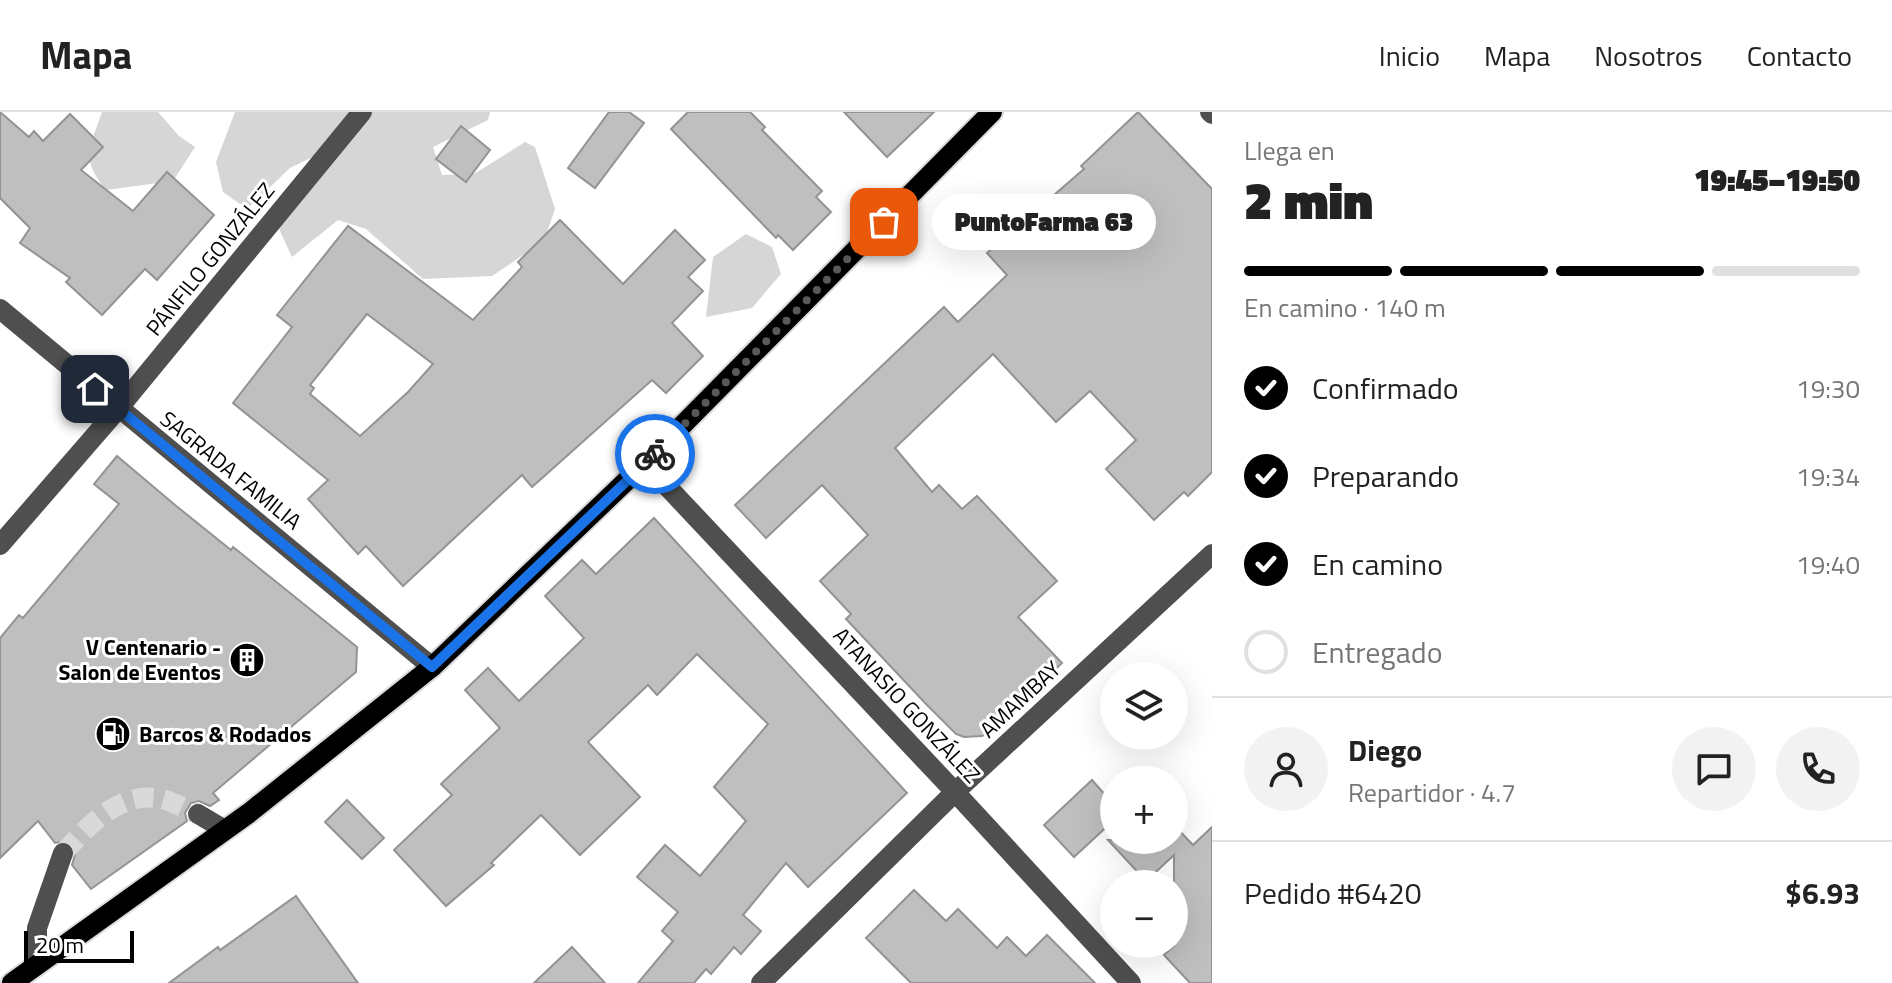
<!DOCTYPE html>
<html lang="es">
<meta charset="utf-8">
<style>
body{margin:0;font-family:"Titillium Web",sans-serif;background:#f2f2f2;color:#222;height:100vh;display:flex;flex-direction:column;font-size:30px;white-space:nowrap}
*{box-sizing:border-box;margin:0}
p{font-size:26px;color:#767676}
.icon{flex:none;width:44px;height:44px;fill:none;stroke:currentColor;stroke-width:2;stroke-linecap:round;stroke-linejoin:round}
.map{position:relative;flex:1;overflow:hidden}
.panel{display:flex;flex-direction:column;background:#fff;width:680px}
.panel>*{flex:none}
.fabs{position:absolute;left:1100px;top:550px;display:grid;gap:16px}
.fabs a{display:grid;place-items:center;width:88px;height:88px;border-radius:50%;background:#fff;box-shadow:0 8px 32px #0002;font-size:40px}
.scale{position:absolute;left:24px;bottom:20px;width:110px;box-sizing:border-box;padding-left:8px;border:4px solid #000;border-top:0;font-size:22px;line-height:28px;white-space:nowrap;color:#000;-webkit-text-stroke:6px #fff;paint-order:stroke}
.pin{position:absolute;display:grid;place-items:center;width:68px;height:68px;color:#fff;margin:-34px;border-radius:16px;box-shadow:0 4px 12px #0006}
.courier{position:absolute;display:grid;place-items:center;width:80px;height:80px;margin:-40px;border:6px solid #1a73e8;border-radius:50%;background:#fff;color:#222;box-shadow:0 2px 10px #0007}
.bubble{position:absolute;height:56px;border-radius:28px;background:#fff;box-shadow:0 8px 32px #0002;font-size:26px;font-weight:800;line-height:56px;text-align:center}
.summary em{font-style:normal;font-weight:800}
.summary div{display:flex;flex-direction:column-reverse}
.summary{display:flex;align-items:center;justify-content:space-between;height:136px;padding:0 32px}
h1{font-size:52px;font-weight:800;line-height:60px}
.bar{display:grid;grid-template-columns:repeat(4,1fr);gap:12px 8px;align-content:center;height:96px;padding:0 32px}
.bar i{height:10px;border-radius:6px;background:#e0e0e0}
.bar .active{background:#000}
.bar p{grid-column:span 4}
.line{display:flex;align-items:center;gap:20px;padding:0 32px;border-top:2px solid #e0e0e0}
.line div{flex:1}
.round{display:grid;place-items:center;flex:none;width:84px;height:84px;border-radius:42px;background:#f2f2f2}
ol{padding:0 32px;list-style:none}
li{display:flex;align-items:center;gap:24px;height:88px}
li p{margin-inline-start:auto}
li .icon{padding:8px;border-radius:50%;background:#000;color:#fff;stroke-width:4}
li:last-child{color:#767676}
li i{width:44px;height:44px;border:4px solid #e0e0e0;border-radius:50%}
header{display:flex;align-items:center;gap:48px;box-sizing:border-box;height:112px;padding:0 40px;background:#fff;border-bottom:2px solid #e0e0e0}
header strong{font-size:38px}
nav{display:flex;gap:44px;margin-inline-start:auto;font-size:28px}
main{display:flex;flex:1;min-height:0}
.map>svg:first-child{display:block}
.green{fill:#d6d6d6}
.building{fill:#bfbfbf;stroke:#939393;stroke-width:2;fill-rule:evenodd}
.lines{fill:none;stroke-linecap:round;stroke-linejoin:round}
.minor-tunnel{stroke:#d9d9d9;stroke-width:20;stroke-dasharray:20 10;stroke-linecap:butt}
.major-casing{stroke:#dbdbdb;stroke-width:24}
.minor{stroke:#4f4f4f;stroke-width:20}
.major{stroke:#000;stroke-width:20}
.done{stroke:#595959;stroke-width:8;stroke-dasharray:0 14.4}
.route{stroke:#1a73e8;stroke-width:10}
.labels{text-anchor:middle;stroke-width:6;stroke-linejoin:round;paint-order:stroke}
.street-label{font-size:22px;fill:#000;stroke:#fff}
.poi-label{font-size:22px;font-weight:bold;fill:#000;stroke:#fff;text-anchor:end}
</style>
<header>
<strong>Mapa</strong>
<nav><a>Inicio</a><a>Mapa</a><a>Nosotros</a><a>Contacto</a></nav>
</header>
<main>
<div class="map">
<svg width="1212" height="871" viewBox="0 0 1212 871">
<rect width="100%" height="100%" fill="#fff"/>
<!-- green -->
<g class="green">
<path d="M 102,0 L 158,0 L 179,24 L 195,35 L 173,69 L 106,78 C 79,44 90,37 102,0 Z"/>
<path d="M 235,0 L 490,0 L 488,8 L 433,35 L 442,63 L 474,62 L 525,30 L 535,35 L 555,97 L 544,129 L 492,164 L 423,167 L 366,117 L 338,108 L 292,145 L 279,117 L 327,38 L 290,56 L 247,97 L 223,80 L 216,50 Z"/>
<path d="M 746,122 L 772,135 L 781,162 L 752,196 L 706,205 L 713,145 Z"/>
</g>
<!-- building -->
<g class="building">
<path d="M 0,0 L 29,25 L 34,19 L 43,29 L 70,2 L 103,35 L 81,58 L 133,99 L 167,60 L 214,103 L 157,168 L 145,157 L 102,203 L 66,170 L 70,166 L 20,131 L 30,116 L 0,86 Z"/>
<path d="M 609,0 L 629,0 L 644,11 L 595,76 L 568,56 Z"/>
<path d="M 688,0 L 750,0 L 765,15 L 762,18 L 822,79 L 816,85 L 831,100 L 793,138 L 778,123 L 776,126 L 671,17 Z"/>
<path d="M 844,0 L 934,0 L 887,45 Z"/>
<path d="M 1138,0 L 1212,77 L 1212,360 L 1188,384 L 1184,380 L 1154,408 L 1106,357 L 1136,328 L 1090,279 L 1056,310 L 993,242 L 895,336 L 932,380 L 939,373 L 962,397 L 977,384 L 1057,469 L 1018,505 L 1062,551 L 991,619 L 982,624 L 964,625 L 956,622 L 927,593 L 846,507 L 851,502 L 820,469 L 868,423 L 822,373 L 766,426 L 735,393 L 944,195 L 958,210 L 1007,163 L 987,141 L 1084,57 L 1081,54 Z"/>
<path d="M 461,14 L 490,38 L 466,70 L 436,47 Z"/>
<path d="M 560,108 L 623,172 L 675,118 L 705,148 L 688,165 L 703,179 L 672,211 L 703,244 L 666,281 L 652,268 L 532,375 L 522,363 L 403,474 L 366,434 L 358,442 L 308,387 L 328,368 L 233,291 L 292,215 L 277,203 L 348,114 L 473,208 L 522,155 L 518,150 ZM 367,202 L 433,252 L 408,280 L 360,324 L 310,282 L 314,276 L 310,273 Z"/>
<path d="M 117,344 L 175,393 L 231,438 L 233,435 L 357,535 L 356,560 L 213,681 L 219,688 L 210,694 L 199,689 L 191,691 L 185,701 L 187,709 L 91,777 L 72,753 L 76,739 L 73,733 L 66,729 L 55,731 L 38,709 L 0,746 L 0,526 L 19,503 L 23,506 L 119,392 L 94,372 Z"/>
<path d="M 654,406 L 907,681 L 808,775 L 786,751 L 743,803 L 761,819 L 741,842 L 734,835 L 711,862 L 706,857 L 694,871 L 638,871 L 673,829 L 662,819 L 678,800 L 637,765 L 665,733 L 700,764 L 746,709 L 714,675 L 768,612 L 697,542 L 657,583 L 648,573 L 588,630 L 640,685 L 580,743 L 541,703 L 491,751 L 494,753 L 446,794 L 394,738 L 452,683 L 441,672 L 500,616 L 465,578 L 488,556 L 519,589 L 584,526 L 545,484 L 582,448 L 596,462 Z"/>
<path d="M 1092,668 L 1114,693 L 1114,708 L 1074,745 L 1044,713 Z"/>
<path d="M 347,688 L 384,726 L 362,747 L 325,710 Z"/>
<path d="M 1174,713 L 1193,733 L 1212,715 L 1212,871 L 1190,871 L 1164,843 L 1174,834 L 1174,743 L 1146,769 L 1108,728 L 1174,728 Z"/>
<path d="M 914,778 L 946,809 L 958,797 L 997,836 L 1007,825 L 1026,844 L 1047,823 L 1095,871 L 911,871 L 866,826 Z"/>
<path d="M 296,784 L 358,871 L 169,871 L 218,835 L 220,838 Z"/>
<path d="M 572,835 L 605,871 L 534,871 Z"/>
</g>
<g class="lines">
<!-- minor-tunnel -->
<path class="minor-tunnel" d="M 63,741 C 88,715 116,681 157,686 C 170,688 185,697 198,702"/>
<defs>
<path id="major" d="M 12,871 L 249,701 L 432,555 L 645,351 L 992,0"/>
</defs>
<!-- major casing -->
<use href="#major" class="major-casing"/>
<!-- minor -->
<g class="minor">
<path d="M 1210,0 L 1212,2"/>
<path d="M 0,197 L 432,555"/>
<path d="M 645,351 L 955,680 L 1131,871"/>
<path d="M 0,433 L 118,297 L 362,0"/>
<path d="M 198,702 L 225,718"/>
<path d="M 37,853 L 37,816 L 63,741"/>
<path d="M 761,871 L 955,680 L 1212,442"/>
</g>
<!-- major -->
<use href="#major" class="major"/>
</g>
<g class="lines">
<!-- done -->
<path class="done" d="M 655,342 L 884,110"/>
<!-- route -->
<path class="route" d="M 95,277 L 432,555 L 655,342"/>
</g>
<!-- icons -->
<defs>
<symbol id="building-disc" viewBox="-11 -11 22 22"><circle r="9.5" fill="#000" stroke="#fff"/><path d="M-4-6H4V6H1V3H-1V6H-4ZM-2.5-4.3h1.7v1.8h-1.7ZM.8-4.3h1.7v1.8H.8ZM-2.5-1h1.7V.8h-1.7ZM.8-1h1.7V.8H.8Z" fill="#fff"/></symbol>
<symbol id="fuel-disc" viewBox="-11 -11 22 22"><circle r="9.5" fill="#000" stroke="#fff"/><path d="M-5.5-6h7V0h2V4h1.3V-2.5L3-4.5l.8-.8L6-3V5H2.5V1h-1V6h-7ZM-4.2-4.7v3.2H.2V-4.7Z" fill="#fff"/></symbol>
</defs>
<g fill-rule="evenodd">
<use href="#building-disc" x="227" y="528" width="40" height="40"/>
<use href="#fuel-disc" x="93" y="602" width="40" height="40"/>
</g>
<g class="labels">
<!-- street labels -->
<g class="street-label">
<text transform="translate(210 147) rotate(-51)" y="8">PÁNFILO GONZÁLEZ</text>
<text transform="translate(231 358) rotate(39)" y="8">SAGRADA FAMILIA</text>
<text transform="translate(1020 587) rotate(-43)" y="8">AMAMBAY</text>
<text transform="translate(907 593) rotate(47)" y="8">ATANASIO GONZÁLEZ</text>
</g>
<!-- poi labels -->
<g class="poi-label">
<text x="221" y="543">V Centenario -<tspan x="221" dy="25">Salon de Eventos</tspan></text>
<text x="139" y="630" text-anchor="start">Barcos &amp; Rodados</text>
</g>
</g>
</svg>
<div class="fabs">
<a><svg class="icon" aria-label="layers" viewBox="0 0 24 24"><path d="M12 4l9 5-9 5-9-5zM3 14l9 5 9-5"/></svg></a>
<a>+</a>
<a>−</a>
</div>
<div class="scale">20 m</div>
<div class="pin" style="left:884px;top:110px;background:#ea580c"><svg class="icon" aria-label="bag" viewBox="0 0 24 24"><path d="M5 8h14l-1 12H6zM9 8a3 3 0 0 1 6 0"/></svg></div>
<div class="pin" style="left:95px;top:277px;background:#1f2937"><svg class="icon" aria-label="home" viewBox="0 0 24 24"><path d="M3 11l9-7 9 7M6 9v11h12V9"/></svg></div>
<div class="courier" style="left:655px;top:342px"><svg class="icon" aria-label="bike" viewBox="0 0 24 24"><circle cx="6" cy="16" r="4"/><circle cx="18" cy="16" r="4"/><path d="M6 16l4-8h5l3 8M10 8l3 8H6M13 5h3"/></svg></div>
<div class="bubble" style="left:932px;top:82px;width:224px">PuntoFarma 63</div>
</div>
<section class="panel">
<div class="summary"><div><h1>2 min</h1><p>Llega en</p></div><em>19:45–19:50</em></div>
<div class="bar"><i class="active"></i><i class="active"></i><i class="active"></i><i></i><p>En camino · 140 m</p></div>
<ol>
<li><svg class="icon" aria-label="check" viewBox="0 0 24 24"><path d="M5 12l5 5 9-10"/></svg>Confirmado<p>19:30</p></li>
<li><svg class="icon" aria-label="check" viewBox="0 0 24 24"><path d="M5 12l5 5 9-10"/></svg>Preparando<p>19:34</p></li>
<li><svg class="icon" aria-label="check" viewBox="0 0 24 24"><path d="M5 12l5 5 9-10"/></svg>En camino<p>19:40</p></li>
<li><i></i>Entregado</li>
</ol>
<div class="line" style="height:144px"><a class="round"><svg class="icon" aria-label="person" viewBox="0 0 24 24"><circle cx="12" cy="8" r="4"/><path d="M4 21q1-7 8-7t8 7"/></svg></a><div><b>Diego</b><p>Repartidor · 4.7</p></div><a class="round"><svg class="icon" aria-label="chat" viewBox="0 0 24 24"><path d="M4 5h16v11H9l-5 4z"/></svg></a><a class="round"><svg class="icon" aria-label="phone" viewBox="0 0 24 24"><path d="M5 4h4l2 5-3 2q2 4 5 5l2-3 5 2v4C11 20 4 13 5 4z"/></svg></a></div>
<div class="line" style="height:104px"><div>Pedido #6420</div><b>$6.93</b></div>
</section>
</main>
